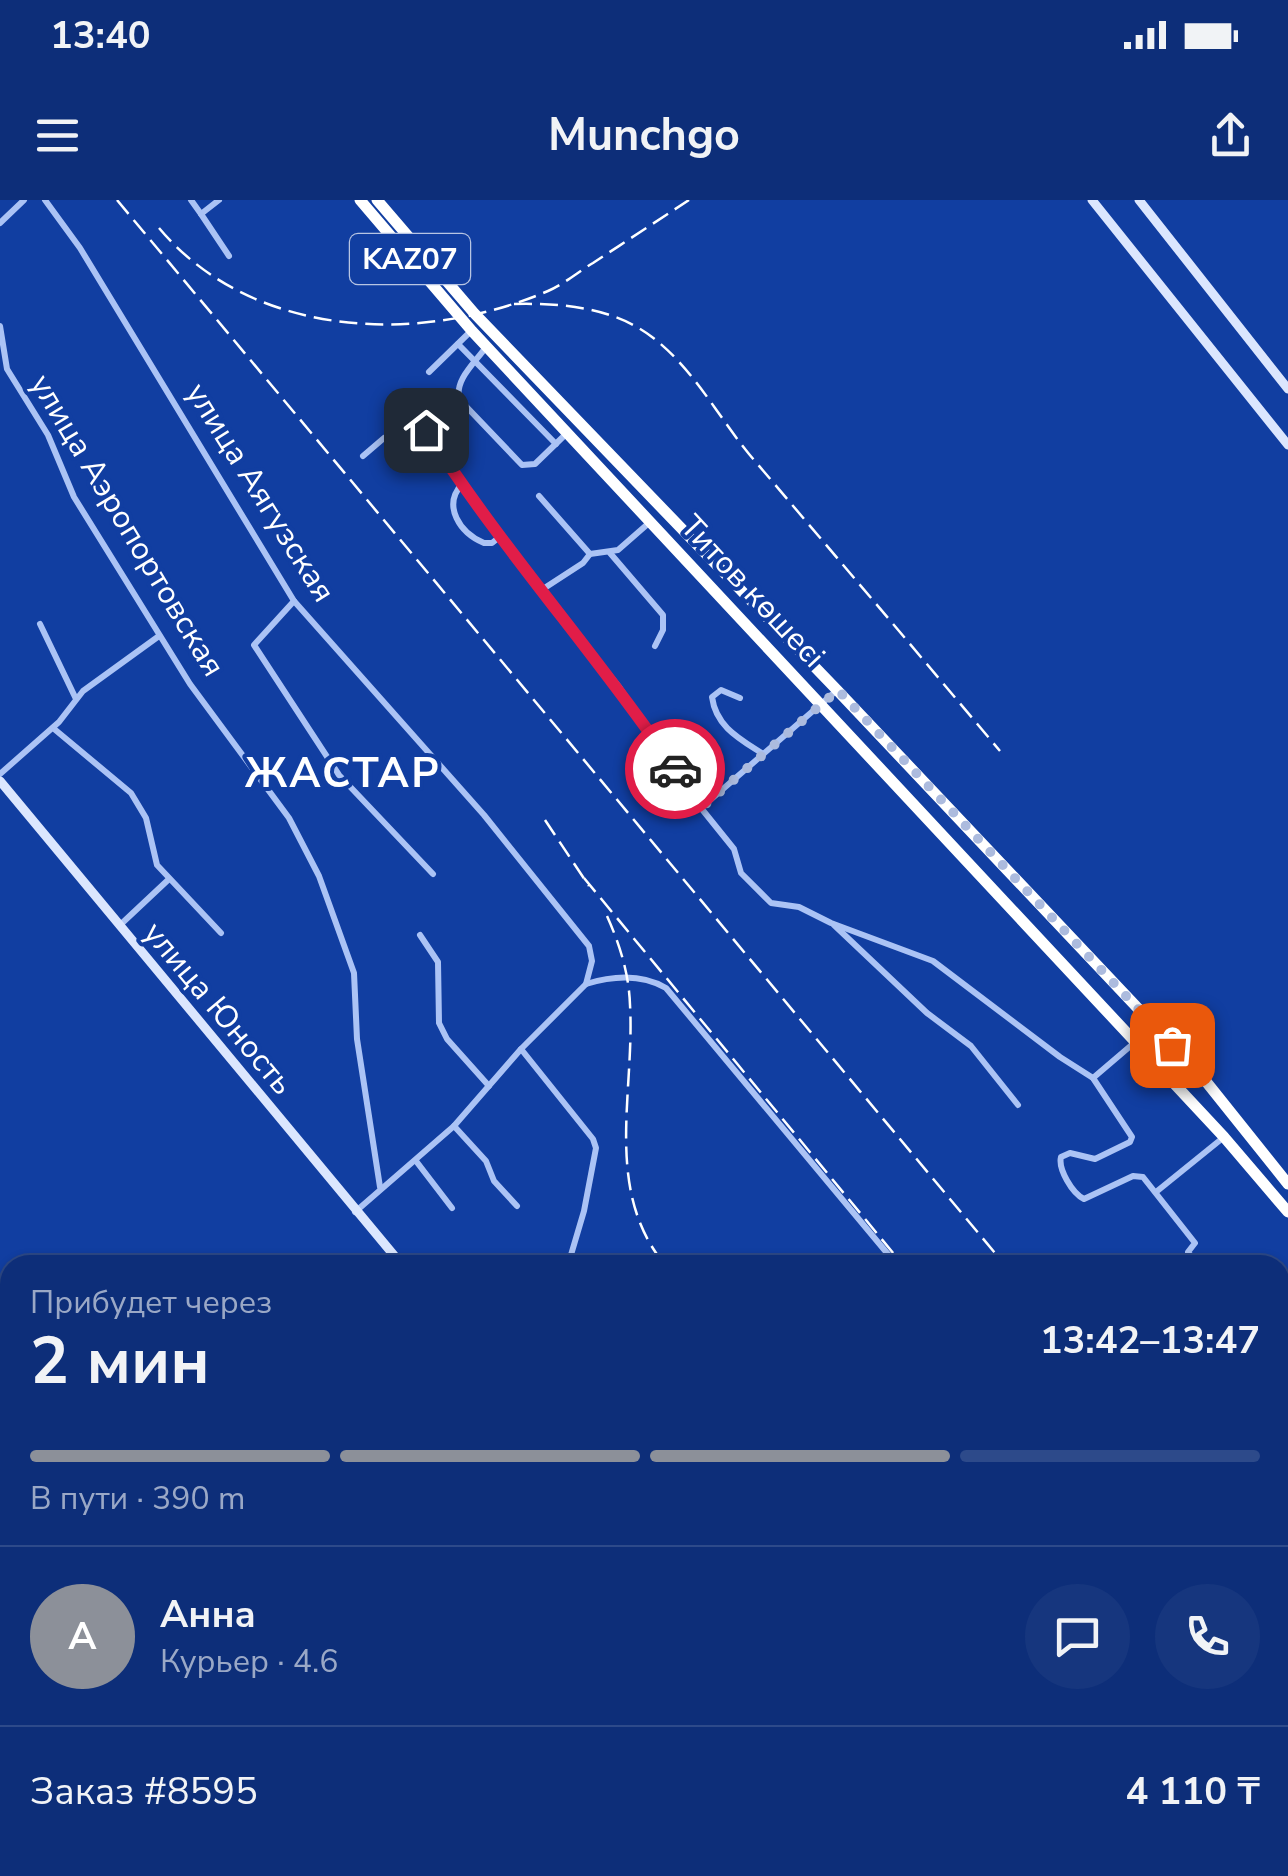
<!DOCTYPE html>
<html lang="ru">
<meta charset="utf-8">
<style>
body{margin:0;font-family:"Nunito Sans",sans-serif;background:#16367e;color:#f1f3f6;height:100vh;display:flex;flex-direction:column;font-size:38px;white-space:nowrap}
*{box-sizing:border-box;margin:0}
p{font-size:32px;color:#9aa8c6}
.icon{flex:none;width:55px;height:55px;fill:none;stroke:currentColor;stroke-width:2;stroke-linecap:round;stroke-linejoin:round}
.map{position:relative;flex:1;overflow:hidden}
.sheet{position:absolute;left:0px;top:1055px;width:1290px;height:622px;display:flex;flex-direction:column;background:#0d2e79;border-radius:30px 30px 0 0;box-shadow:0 2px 8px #0004,0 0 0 2px #2d4a8a}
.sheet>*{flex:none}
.pin{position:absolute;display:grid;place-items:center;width:85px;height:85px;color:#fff;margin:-42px;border-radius:20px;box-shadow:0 5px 15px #0006}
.courier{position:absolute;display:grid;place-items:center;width:100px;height:100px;margin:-50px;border:8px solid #e11d48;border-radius:50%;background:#fff;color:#222;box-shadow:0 2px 12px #0007}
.head em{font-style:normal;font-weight:700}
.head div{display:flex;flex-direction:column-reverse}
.head{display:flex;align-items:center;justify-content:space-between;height:170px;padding:0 30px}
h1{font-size:65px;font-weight:700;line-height:75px}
.bar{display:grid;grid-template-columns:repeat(4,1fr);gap:15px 10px;align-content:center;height:120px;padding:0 30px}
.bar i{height:12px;border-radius:8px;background:#2d4a8a}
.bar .current{background:#8c9099}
.bar p{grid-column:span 4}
.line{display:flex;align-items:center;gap:25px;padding:0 30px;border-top:2px solid #2d4a8a}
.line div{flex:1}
.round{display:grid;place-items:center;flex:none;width:105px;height:105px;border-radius:52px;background:#16367e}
.status{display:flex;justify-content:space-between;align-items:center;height:70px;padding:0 50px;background:#0d2e79;direction:ltr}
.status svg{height:28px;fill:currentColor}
header{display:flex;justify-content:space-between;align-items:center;height:130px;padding:0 30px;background:#0d2e79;font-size:45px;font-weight:700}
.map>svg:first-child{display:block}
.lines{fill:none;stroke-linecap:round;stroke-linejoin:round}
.street{stroke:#abc3f5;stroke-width:6}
.secondary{stroke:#dbe6fe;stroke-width:9}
.highway{stroke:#fff;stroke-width:11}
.rail{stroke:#fff;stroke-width:2.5;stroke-dasharray:18 8;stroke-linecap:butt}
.done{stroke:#acbbde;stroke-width:10;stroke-dasharray:0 18}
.route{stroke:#e11d48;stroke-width:12}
.labels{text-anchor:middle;stroke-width:8;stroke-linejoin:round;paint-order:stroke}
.shield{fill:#113ea1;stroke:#b8c5e3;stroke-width:2.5}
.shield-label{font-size:30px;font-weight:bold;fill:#fff}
.street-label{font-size:32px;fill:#fff;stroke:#113ea1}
.district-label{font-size:42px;font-weight:bold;letter-spacing:2.5px;fill:#fff;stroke:#113ea1}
</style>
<div class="status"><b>13:40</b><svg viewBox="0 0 49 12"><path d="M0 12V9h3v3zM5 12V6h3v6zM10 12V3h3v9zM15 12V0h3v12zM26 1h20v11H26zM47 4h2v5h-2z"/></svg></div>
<header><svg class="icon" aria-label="menu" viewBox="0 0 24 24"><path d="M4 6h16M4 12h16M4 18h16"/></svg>Munchgo<svg class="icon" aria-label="share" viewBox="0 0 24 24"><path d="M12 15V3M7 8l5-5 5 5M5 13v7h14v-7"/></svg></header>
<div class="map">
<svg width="1288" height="1676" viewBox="0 0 1288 1676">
<rect width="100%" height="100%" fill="#113ea1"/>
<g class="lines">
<!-- street -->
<g class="street">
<path d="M 45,0 L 80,48 L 294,401 L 484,615 L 589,746 L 592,761 L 586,784"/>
<path d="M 191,0 L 201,14"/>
<path d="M 219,0 L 201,14 L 229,56"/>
<path d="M 0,23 L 24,0"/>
<path d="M 0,126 L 7,169 L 48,235 L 74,297 L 190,484 L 289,618 L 319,676 L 354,773 L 357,839 L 380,987"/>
<path d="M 458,144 L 556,244"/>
<path d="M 486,147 C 475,163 455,179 459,199 L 522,265 L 535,264 L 567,233"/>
<path d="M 429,172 L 471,131"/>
<path d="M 363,256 L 384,238 L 412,224 L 426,230 L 437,250 L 502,335 L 523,368 L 619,487 L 701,608 L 734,649 L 741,673 L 771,703 L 799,707 L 831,723 L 933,761 L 1060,857 L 1093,878 L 1132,937 L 1130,942 L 1095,959 L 1070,953 L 1061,957 C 1058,969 1072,993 1084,999 L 1133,976 L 1143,977 L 1195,1043 L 1188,1052 L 1198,1065"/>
<path d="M 462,284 C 442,306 460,333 484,343 L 492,343 L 502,335"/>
<path d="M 539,296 L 590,354"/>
<path d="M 610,353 L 663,415 L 663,430 L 655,446"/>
<path d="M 543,389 L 583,363 L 590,354 L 618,350 L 650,322"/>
<path d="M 294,401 L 254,445 L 339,575 L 433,674"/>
<path d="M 40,424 L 76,499"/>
<path d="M 740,498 L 721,490 L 712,497 C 716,527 740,539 763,554"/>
<path d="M 53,528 L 131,593 L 146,618 L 157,665 L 221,733"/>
<path d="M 0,574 L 59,522 L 83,491 L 159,436"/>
<path d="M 701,608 L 836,491"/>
<path d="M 834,725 L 927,813 L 971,846 L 1018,905"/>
<path d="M 119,726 L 168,680"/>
<path d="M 420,735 L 438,762 L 439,823 L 447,839 L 489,886"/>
<path d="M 521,849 L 593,939 L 596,948 L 584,1011 L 568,1065"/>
<path d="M 1093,878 L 1134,843"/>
<path d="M 454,926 L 486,961 L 494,981 L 517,1006"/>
<path d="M 416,961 L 452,1008"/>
<path d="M 1156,992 L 1224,937"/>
<path d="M 355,1012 L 454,926 L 521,849 L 586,784 C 612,776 642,774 666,788 L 897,1065"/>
<path d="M 1280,1181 L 1288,1175"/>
<path d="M 1280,1194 L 1288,1204"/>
<path d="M 1181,1668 L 1187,1676"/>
</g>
<!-- secondary -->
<g class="secondary">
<path d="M 1092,0 L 1288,245"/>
<path d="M 1139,0 L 1288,189"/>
<path d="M 0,581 L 402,1065"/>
</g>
<!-- highway -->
<g class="highway">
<path d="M 360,0 L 472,131 L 1224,937 L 1288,1012"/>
<path d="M 377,0 L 474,113 L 837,490 L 1200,874 L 1288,984"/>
</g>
<!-- rail -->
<g class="rail">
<path d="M 117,0 L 1005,1065"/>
<path d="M 159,28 C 253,140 422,145 548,91 C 564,84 578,72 593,63 C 625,42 657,21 689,0"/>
<path d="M 514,104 C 561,103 613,107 652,137 C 693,168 717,215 749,254 C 833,353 917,452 1000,551"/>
<path d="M 545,620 L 589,686"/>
<path d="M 584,678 L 903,1065"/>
<path d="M 607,716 C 620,745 629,774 630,805 C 635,893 603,990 665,1065"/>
<path d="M 1280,1368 L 1288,1376"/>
<path d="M 1280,1396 L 1288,1406"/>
<path d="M 873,1668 L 880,1676"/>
</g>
</g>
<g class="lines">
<!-- done -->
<path class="done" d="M 675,569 L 701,608 L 838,490 L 1172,845"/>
<!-- route -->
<path class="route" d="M 426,230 C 501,348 596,453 675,569"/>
</g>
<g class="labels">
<!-- shield labels -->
<rect class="shield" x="350" y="34" width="120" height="50" rx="8"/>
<g class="shield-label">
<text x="410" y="69">KAZ07</text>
</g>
<!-- street labels -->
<g class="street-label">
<text transform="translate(261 292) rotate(58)" y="11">улица Аягузская</text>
<text transform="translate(128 325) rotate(59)" y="11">улица Аэропортовская</text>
<text transform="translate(753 391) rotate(47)" y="11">Титов көшесі</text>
<text transform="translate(219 808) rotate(50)" y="11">улица Юность</text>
</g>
<!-- district labels -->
<g class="district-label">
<text x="343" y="587">ЖАСТАР</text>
</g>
</g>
</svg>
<div class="pin" style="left:1172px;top:845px;background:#ea580c"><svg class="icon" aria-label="bag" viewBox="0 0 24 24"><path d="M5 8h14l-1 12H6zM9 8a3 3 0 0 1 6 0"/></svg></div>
<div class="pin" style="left:426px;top:230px;background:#1f2937"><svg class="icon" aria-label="home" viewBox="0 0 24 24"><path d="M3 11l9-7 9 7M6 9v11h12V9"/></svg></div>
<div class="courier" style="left:675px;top:569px"><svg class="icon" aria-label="car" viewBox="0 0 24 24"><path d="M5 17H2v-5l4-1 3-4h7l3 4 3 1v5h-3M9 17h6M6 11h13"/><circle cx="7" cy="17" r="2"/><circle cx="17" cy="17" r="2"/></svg></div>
<section class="sheet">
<div class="head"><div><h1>2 мин</h1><p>Прибудет через</p></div><em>13:42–13:47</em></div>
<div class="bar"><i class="current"></i><i class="current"></i><i class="current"></i><i></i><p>В пути · 390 m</p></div>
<div class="line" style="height:180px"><b class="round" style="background:#8c9099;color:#fff">А</b><div><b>Анна</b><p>Курьер · 4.6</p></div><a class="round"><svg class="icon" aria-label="chat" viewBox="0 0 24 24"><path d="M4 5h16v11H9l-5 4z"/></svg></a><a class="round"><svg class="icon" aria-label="phone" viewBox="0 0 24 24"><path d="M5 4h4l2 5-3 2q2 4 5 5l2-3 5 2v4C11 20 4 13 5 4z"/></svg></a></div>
<div class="line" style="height:130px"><div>Заказ #8595</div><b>4 110 ₸</b></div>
</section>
</div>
